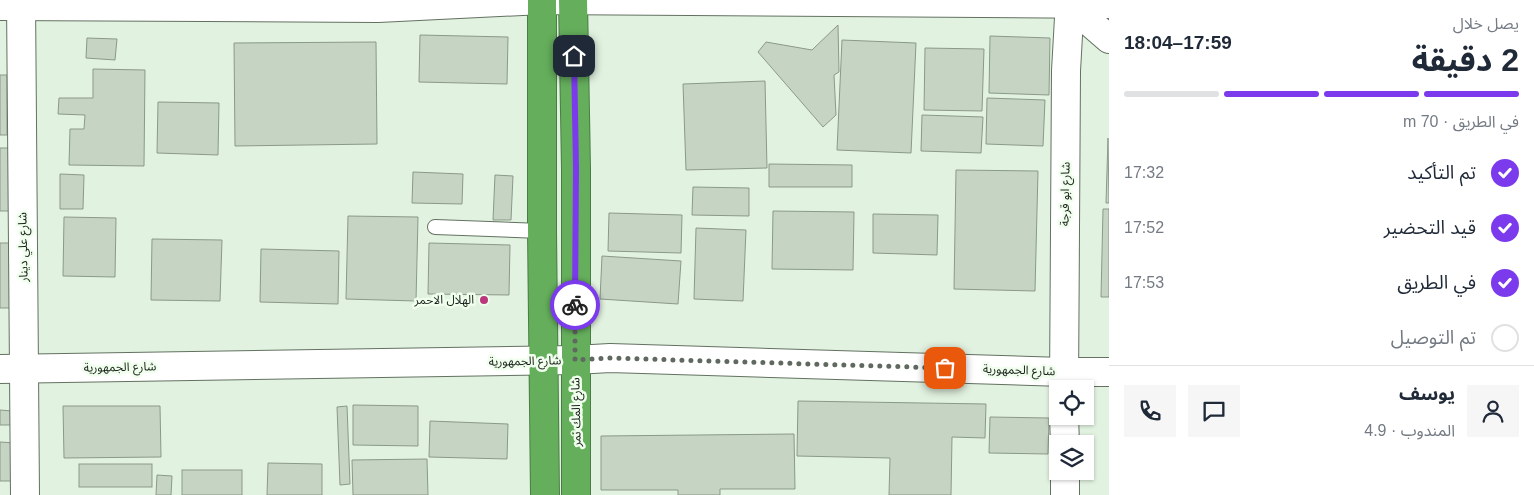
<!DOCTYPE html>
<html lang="ar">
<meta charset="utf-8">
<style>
body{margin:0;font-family:Arial,"Noto Sans Arabic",sans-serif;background:#f6f6f7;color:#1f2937;direction:rtl;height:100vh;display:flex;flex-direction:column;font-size:19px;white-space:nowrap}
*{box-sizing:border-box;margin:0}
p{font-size:16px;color:#747a83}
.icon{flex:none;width:28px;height:28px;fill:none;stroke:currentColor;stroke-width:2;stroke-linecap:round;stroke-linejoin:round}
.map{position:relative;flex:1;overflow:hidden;direction:ltr}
.details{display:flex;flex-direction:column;background:#fff;width:425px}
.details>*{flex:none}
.controls{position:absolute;left:1049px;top:380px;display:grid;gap:10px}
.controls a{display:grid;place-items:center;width:45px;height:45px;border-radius:0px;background:#fff;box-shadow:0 1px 4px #0004;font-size:25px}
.pin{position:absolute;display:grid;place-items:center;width:42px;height:42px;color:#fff;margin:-21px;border-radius:10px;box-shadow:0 2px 8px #0006}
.courier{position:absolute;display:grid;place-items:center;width:50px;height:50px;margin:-25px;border:4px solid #7c3aed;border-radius:50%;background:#fff;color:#222;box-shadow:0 1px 6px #0007}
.headline em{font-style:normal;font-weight:700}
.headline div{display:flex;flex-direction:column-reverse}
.headline{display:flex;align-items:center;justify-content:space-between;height:85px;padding:0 15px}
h1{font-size:32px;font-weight:700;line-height:38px}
.bar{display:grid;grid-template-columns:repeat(4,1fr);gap:8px 5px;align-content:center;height:60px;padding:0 15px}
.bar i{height:6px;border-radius:4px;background:#e0e1e3}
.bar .on{background:#7c3aed}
.bar p{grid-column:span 4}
.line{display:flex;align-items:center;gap:12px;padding:0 15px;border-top:1px solid #e0e1e3}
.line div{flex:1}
.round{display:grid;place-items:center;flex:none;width:52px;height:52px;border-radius:0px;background:#f6f6f7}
ol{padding:0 15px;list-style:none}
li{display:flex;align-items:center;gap:15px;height:55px}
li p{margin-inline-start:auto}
li .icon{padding:5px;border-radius:50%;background:#7c3aed;color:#fff;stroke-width:4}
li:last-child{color:#747a83}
li i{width:28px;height:28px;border:2px solid #e0e1e3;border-radius:50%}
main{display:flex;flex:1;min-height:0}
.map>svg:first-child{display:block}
.building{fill:#c5d4c3;stroke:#8b9989}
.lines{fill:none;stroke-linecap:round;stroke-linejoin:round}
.lane-casing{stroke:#637161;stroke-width:16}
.street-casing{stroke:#637161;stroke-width:30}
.secondary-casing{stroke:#637161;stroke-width:30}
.highway-casing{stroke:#4a7d45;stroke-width:30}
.lane{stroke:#fff;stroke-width:14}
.street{stroke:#fff;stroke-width:28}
.secondary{stroke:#fff;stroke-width:28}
.highway{stroke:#65af5c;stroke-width:28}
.done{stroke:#5f695f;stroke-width:5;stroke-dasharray:0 9}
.route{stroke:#7c3aed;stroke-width:6}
.poi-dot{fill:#ba367d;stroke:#f0ffed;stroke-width:2}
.labels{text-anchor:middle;stroke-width:5;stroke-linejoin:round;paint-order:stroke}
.street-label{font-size:12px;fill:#191f19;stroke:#f0ffed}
.poi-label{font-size:12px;fill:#191f19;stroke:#f0ffed;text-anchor:end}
</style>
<main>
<section class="details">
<div class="headline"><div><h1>2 دقيقة</h1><p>يصل خلال</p></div><em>17:59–18:04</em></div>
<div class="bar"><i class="on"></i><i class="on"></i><i class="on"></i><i></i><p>في الطريق · 70 m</p></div>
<ol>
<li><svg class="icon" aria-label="check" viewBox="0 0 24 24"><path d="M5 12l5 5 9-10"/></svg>تم التأكيد<p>17:32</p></li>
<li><svg class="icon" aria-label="check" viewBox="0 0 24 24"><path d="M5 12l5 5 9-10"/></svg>قيد التحضير<p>17:52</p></li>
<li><svg class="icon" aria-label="check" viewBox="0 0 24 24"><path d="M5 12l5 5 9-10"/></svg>في الطريق<p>17:53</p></li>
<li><i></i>تم التوصيل</li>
</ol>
<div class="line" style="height:90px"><a class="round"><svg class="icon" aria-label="person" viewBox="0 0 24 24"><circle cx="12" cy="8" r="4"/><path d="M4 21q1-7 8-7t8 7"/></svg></a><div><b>يوسف</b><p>المندوب · 4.9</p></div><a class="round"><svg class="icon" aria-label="chat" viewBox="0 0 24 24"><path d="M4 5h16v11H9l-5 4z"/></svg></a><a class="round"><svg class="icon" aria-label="phone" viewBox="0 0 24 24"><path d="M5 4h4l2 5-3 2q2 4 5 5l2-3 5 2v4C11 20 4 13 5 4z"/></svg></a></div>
</section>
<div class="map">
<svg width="1109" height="495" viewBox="0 0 1109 495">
<rect width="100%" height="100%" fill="#e2f2e0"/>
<!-- building -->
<g class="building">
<path d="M 838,25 L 839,72 L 834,75 L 836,115 L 823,127 L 758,52 L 766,42 L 812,50 Z"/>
<path d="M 420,35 L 508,37 L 507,84 L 419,82 Z"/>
<path d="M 990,36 L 1050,38 L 1049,95 L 989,93 Z"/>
<path d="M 87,38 L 117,39 L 115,60 L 86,58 Z"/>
<path d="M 842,40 L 916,43 L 911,153 L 837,150 Z"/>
<path d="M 376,42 L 377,144 L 235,146 L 234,43 Z"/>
<path d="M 925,48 L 984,49 L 982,111 L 924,110 Z"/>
<path d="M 93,69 L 145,70 L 144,166 L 69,165 L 70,129 L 84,129 L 85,115 L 58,114 L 59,98 L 93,98 Z"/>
<rect x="0" y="75" width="7" height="60"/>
<path d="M 765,81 L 767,168 L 686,170 L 683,84 Z"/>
<path d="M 987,98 L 1045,100 L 1043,146 L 986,144 Z"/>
<path d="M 158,102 L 219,103 L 218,155 L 157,153 Z"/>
<path d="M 922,115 L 983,117 L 981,153 L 921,151 Z"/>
<path d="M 1108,138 L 1109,203 L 1106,203 Z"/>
<rect x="0" y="148" width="9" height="63"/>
<path d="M 769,164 L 852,165 L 852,187 L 769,187 Z"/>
<path d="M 956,170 L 1038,171 L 1035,291 L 954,289 Z"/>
<path d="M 413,172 L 463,174 L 462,204 L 412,203 Z"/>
<path d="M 60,174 L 84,175 L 83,209 L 60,209 Z"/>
<path d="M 495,175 L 513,176 L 511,220 L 493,220 Z"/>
<path d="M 693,187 L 749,188 L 749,216 L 692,215 Z"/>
<path d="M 1103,209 L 1109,209 L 1109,297 L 1101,297 Z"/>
<path d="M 773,211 L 854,212 L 853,270 L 772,269 Z"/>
<path d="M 609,213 L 682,215 L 681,253 L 608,251 Z"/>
<path d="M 873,214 L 938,215 L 937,255 L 873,253 Z"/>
<path d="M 348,216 L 418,217 L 416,301 L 346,299 Z"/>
<path d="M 64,217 L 116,218 L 115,277 L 63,276 Z"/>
<path d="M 696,228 L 746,230 L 743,301 L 694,299 Z"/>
<path d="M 152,239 L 222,240 L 220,301 L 151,300 Z"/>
<path d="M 0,243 L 14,243 L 13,308 L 0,308 Z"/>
<path d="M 429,243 L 510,245 L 509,295 L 428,294 Z"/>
<path d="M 261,249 L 339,251 L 338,304 L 260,302 Z"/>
<path d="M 602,256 L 681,261 L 678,304 L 600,299 Z"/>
<path d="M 798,401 L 986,404 L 985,438 L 952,437 L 951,495 L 889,495 L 890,458 L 797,456 Z"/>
<path d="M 353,405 L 418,406 L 418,446 L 353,445 Z"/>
<path d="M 63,406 L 160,406 L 161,457 L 64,458 Z"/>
<path d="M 347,406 L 350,484 L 340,485 L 337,407 Z"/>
<path d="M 0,410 L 12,411 L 12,425 L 0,425 Z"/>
<path d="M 990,417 L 1049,418 L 1048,454 L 989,453 Z"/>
<path d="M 430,421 L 508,424 L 507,459 L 429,457 Z"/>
<path d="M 794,434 L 795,489 L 720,489 L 720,495 L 678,495 L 678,490 L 601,490 L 601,436 Z"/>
<path d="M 0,442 L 15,443 L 15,481 L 0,481 Z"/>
<path d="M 427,459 L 428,495 L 353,495 L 352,460 Z"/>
<path d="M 268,463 L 322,464 L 322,495 L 267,495 Z"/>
<rect x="79" y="464" width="73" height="23"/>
<rect x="182" y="470" width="60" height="25"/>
<path d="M 157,475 L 172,476 L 171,495 L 156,495 Z"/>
</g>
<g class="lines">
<defs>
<path id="lane" d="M 435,227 L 542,231"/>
<g id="street">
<path d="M 21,0 L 25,495"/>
<path d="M 0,6 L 378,8 L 542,0 L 1109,4"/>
<path d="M 1064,389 L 1066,71 L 1070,0"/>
<path d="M 1064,416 L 1065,444"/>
<path d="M 1065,471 L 1065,495"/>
</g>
<g id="secondary">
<path d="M 1064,0 L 1109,39"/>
<path d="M 0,369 L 575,360 L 610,358 L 1063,372 L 1109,372"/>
</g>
<g id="highway">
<path d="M 542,0 L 542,231 L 545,495"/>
<path d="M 573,0 L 576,169 L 576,495"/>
</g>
</defs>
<!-- lane casing -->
<use href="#lane" class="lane-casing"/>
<!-- street casing -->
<use href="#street" class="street-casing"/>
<!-- secondary casing -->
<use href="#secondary" class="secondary-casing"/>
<!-- highway casing -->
<use href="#highway" class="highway-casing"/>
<!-- lane -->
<use href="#lane" class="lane"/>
<!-- street -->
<use href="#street" class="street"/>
<!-- secondary -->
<use href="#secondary" class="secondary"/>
<!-- highway -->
<use href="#highway" class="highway"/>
</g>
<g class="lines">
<!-- done -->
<path class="done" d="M 575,305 L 575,360 L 610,358 L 945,368"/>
<!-- route -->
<path class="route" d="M 574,56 L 576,168 L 575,305"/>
</g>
<!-- markers -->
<circle class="poi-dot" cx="484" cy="300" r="5"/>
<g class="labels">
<!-- street labels -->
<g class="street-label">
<text transform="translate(1065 194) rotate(-89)" y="4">شارع ابو قرجة</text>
<text transform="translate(23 247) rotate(-91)" y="4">شارع علي دينار</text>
<text transform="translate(525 361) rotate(-1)" y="4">شارع الجمهورية</text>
<text transform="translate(120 367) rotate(-1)" y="4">شارع الجمهورية</text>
<text transform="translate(1019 370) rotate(2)" y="4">شارع الجمهورية</text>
<text transform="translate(576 412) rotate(-91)" y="4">شارع المك نمر</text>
</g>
<!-- poi labels -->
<g class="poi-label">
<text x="474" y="304">الهلال الاحمر</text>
</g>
</g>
</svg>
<div class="controls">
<a><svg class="icon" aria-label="locate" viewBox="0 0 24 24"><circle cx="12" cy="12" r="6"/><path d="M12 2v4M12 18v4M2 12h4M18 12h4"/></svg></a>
<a><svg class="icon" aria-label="layers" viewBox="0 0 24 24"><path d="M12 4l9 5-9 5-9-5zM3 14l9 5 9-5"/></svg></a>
</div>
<div class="pin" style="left:945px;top:368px;background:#ea580c"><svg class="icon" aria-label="bag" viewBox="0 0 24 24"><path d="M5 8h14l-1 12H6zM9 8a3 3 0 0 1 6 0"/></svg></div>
<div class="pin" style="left:574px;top:56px;background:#1f2937"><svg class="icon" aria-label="home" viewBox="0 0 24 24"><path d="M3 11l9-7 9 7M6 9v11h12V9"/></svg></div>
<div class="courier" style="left:575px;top:305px"><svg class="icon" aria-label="bike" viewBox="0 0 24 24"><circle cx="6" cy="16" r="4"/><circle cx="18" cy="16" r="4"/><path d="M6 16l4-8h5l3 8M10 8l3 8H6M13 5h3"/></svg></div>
</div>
</main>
